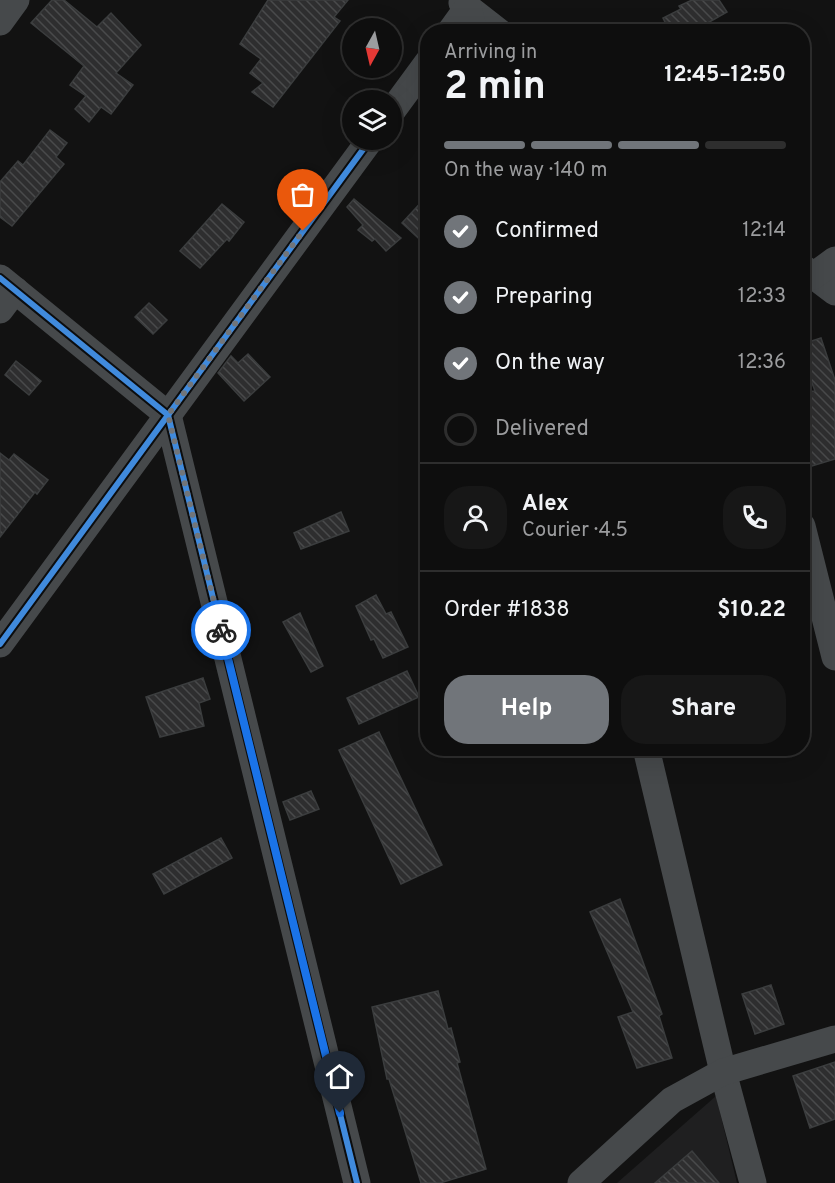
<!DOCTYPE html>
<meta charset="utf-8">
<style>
body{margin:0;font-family:Overpass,sans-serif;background:#171717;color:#f1f3f6;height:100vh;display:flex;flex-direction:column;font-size:22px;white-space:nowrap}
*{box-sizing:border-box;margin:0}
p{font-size:20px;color:#9b9c9e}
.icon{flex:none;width:33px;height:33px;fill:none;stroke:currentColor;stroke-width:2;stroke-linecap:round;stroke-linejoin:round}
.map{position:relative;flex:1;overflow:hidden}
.panel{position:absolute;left:420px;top:24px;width:390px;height:732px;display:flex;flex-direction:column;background:#0e0e0e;border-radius:24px;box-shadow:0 6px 24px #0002,0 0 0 2px #2e2e2e}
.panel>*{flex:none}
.needle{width:39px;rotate:188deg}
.fabs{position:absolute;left:342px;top:18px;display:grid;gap:12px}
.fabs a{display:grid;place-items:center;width:60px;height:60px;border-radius:50%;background:#0e0e0e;box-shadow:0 6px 24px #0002,0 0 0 2px #2e2e2e;font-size:30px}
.pin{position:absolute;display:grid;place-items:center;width:51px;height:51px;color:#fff;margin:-62px -26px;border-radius:50% 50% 50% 0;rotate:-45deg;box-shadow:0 0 6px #0007}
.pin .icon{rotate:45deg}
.courier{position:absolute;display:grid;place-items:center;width:60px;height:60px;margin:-30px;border:4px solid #1a73e8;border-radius:50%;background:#fff;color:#222;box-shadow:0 2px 8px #0007}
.head em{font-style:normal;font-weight:700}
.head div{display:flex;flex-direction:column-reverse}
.head{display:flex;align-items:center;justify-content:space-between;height:102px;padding:0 24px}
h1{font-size:39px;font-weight:700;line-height:45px}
.bar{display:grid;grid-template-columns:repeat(4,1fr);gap:9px 6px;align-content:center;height:72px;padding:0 24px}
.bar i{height:8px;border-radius:4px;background:#2e2e2e}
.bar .active{background:#71757a}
.bar p{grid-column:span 4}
.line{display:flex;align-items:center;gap:15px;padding:0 24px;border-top:2px solid #2e2e2e}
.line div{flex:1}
.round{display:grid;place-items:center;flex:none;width:63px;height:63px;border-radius:24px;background:#171717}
ol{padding:0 24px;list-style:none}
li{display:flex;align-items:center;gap:18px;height:66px}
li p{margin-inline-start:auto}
li .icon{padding:6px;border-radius:50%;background:#71757a;color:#fff;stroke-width:4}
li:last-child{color:#9b9c9e}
li i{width:33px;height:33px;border:3px solid #2e2e2e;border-radius:50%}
.cta{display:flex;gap:12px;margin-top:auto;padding:12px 24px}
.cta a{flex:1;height:69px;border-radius:24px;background:#71757a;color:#fff;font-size:24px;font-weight:700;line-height:69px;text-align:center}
.cta a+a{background:#171717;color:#f1f3f6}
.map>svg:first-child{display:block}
.built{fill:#1f1f20}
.building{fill:url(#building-back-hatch);stroke:#3b3d3e;stroke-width:1.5}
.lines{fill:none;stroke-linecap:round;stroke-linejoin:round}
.minor{stroke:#46494b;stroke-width:27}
.cycleway-casing{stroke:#0c0d0e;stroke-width:10}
.cycleway{stroke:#408adc;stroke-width:6}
.done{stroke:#71757a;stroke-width:6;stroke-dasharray:0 10.8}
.route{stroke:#1a73e8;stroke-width:8}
</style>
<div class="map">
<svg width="835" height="1183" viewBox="0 0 835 1183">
<defs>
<pattern id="building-back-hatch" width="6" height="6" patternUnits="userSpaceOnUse" patternTransform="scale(1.5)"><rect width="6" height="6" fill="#2e2e2f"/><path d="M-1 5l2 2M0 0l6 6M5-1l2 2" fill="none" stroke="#494a4b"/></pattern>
</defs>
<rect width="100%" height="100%" fill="#121212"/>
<!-- built -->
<path class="built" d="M 716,1096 L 737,1183 L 617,1183 Z"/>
<!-- building -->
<g class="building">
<path d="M 52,0 L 64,0 L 97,27 L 111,13 L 141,45 L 116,73 L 133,85 L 111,114 L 101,107 L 89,122 L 75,109 L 86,96 L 70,85 L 84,66 L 31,23 Z"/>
<path d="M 268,0 L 348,0 L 334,17 L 340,21 L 273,107 L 252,92 L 263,83 L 250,73 L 261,59 L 240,44 Z"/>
<path d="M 692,0 L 719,0 L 727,12 L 704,25 L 708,32 L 670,32 L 663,18 L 681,9 L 679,6 Z"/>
<path d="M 50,130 L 67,143 L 56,157 L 64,164 L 12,226 L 0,217 L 0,182 L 18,161 L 23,165 Z"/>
<path d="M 428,195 L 428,247 L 402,223 Z"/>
<path d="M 354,199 L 372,214 L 401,238 L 386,251 L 375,239 L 372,241 L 358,230 L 363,225 L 347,207 Z"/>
<path d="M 222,204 L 244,222 L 229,241 L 227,239 L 200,268 L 180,251 Z"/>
<path d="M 149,303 L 167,320 L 153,334 L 135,317 Z"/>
<path d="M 821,338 L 835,380 L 835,459 L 802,469 L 802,392 L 815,391 L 802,356 L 802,344 Z"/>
<path d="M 248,354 L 270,377 L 244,401 L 218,373 L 231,356 L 238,363 Z"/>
<path d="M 16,361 L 41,381 L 29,395 L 5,375 Z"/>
<path d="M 0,453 L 9,460 L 14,454 L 48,480 L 37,494 L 35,492 L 0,537 Z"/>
<path d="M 341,512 L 349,531 L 301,549 L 294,533 Z"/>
<path d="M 376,595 L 386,614 L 391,612 L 408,647 L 383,658 L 374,639 L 371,640 L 356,606 Z"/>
<path d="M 300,613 L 323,666 L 311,672 L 283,622 Z"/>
<path d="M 407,671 L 419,697 L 359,724 L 347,698 Z"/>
<path d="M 203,678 L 210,699 L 199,703 L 204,726 L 160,737 L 146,697 Z"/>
<path d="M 379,732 L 442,865 L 401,884 L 339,750 Z"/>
<path d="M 311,791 L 319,809 L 290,820 L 283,802 Z"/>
<path d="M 221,838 L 232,858 L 164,894 L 153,874 Z"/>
<path d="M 620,899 L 662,1014 L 659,1016 L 672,1058 L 637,1068 L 618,1017 L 633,1012 L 590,912 Z"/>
<path d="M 771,985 L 784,1024 L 755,1034 L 742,994 Z"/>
<path d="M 438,991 L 448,1029 L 451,1028 L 460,1062 L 457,1063 L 486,1169 L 440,1183 L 421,1183 L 389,1079 L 387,1079 L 372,1007 Z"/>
<path d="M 835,1062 L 835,1119 L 810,1128 L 793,1076 Z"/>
<path d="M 692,1151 L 719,1183 L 655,1183 Z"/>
</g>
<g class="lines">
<!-- minor -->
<g class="minor">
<path d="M 462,3 L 499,32"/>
<path d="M 0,22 L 16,0"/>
<path d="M 450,32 L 468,7 L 474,32"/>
<path d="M 392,111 L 428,62"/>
<path d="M 802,267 L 835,292"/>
<path d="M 813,276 L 835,260"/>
<path d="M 0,278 L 168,415 L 357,1183"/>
<path d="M 0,310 L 15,290"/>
<path d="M 802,526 L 835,657"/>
<path d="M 0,644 L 370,140"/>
<path d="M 646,748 L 723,1072 L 753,1183"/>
<path d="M 581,1183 L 672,1100 L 723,1072 L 835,1039"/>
</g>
<defs>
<g id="cycleway">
<path d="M 0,278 L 168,415 L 357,1183"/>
<path d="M 0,644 L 370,140"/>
</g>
</defs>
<!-- cycleway casing -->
<use href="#cycleway" class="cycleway-casing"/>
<!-- cycleway -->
<use href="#cycleway" class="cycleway"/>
</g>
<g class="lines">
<!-- done -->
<path class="done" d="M 221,630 L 168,415 L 303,231"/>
<!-- route -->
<path class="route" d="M 221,630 L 340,1113"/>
</g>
</svg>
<div class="fabs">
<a><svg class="needle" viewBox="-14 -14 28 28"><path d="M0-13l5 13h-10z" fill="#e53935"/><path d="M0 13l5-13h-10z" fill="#9b9c9e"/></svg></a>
<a><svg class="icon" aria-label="layers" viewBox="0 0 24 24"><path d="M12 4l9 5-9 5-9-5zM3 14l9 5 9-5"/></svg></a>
</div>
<div class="pin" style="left:303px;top:231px;background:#ea580c"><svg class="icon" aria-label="bag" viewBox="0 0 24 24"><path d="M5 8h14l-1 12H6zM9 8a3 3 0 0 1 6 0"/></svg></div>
<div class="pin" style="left:340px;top:1113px;background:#1f2937"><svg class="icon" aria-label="home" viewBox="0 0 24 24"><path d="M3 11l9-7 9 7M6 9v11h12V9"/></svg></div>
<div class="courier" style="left:221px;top:630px"><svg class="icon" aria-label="bike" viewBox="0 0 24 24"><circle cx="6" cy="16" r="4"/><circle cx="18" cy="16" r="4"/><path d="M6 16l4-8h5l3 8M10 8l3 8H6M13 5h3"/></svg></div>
<section class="panel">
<div class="head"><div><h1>2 min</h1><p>Arriving in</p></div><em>12:45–12:50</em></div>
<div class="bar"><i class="active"></i><i class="active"></i><i class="active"></i><i></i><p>On the way · 140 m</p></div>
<ol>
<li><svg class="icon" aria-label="check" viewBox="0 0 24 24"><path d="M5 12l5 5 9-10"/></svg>Confirmed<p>12:14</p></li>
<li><svg class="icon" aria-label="check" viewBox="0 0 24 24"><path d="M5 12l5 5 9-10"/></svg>Preparing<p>12:33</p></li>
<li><svg class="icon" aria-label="check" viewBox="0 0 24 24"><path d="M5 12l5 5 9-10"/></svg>On the way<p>12:36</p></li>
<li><i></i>Delivered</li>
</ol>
<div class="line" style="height:108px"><a class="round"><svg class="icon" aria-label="person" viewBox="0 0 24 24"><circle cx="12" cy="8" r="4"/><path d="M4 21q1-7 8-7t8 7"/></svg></a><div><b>Alex</b><p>Courier · 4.5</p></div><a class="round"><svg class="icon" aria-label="phone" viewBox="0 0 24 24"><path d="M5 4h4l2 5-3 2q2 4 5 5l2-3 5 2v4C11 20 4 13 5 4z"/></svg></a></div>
<div class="line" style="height:78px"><div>Order #1838</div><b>$10.22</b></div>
<div class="cta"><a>Help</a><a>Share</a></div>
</section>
</div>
